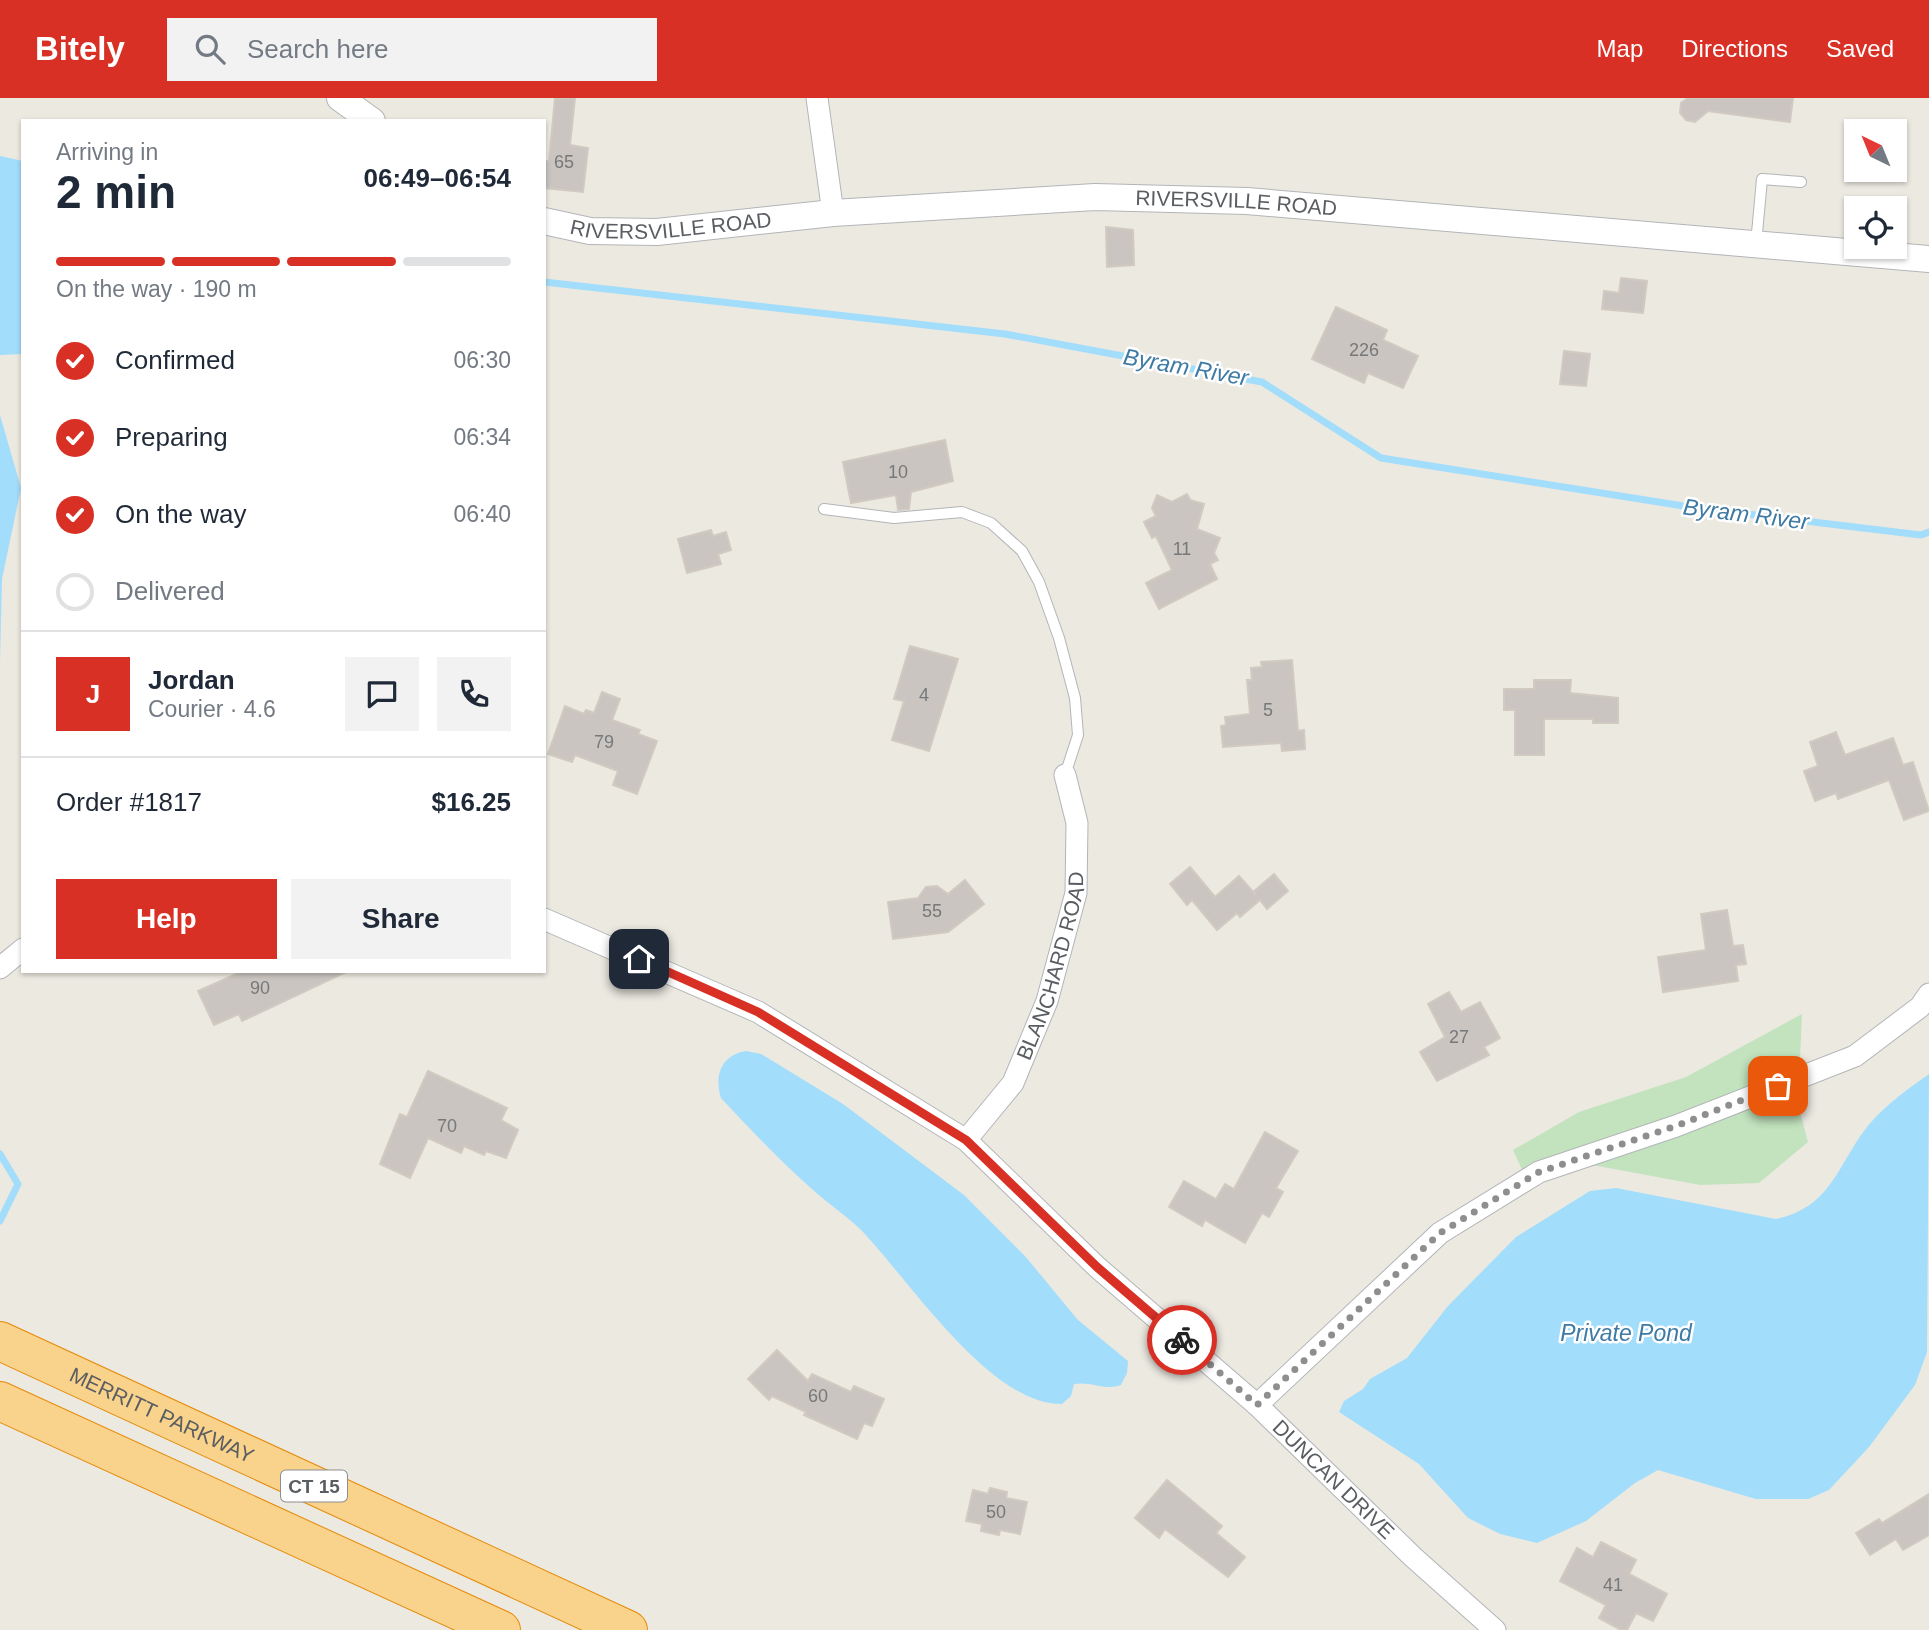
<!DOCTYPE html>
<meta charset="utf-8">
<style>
body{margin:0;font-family:Helvetica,sans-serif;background:#f2f2f3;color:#1f2937;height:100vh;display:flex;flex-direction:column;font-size:26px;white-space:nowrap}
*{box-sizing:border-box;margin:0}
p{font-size:23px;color:#747a83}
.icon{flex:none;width:38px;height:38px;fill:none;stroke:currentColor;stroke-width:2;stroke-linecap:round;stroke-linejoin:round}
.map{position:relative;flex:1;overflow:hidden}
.sheet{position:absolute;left:21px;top:21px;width:525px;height:854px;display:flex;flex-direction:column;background:#fff;border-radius:0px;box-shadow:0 2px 5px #0004}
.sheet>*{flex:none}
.needle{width:46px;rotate:317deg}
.buttons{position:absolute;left:1844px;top:21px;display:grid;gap:14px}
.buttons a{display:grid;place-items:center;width:63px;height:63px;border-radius:0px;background:#fff;box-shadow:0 2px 5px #0004;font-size:35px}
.pin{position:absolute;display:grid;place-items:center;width:60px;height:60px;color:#fff;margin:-30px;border-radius:14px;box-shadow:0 4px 10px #0006}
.courier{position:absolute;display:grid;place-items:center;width:70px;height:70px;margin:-35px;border:5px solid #d93025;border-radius:50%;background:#fff;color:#222;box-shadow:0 2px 9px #0007}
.head em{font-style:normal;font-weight:700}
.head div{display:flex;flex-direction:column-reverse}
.head{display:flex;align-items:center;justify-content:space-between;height:119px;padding:0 35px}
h1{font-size:46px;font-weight:700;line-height:52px}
.bar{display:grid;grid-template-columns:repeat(4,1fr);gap:10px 7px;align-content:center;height:84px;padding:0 35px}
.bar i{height:9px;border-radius:5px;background:#e0e1e3}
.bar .on{background:#d93025}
.bar p{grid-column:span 4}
.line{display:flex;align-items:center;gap:18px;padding:0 35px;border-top:2px solid #e0e1e3}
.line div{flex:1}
.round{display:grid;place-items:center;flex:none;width:74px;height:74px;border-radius:0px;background:#f2f2f3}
ol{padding:0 35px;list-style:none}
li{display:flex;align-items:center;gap:21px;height:77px}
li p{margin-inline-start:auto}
li .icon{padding:7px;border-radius:50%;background:#d93025;color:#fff;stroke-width:4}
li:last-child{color:#747a83}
li i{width:38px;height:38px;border:4px solid #e0e1e3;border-radius:50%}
.primary-button{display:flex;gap:14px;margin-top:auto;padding:14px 35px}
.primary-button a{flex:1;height:80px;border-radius:0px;background:#d93025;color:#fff;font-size:28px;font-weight:700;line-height:80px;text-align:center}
.primary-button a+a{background:#f2f2f3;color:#1f2937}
header{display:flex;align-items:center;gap:42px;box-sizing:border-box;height:98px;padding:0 35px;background:#d93025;color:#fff}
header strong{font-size:33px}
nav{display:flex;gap:38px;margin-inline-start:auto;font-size:24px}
.search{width:490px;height:63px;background:#f2f2f3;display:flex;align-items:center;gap:18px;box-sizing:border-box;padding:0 24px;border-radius:0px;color:#747a83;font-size:26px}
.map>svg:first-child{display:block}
.green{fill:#c2e3be}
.water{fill:#a2ddfc}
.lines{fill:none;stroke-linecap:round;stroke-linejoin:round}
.stream{stroke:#a2ddfc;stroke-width:7}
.building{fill:#cac5c1;stroke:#d1cac0;stroke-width:2}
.service-casing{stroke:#b2b5b8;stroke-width:12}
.minor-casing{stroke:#b2b5b8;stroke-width:23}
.tertiary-casing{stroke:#b2b5b8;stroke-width:28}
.motorway-casing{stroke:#e58a08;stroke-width:40}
.service{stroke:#fff;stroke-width:10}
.minor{stroke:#fff;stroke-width:21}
.tertiary{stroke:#fff;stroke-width:26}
.motorway{stroke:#f9d28c;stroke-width:38}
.done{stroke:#8d8f8e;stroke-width:7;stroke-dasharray:0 12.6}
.route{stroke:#d93025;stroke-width:9}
.labels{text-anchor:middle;stroke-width:5;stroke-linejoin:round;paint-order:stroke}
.number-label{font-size:18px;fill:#76787a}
.shield{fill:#fff;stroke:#8c8e91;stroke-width:2}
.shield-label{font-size:19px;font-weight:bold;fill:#5a5e62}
.street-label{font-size:21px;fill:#5a5e62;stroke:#fff}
.water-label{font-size:23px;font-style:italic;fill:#3e7aa4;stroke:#fff}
</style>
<header>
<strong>Bitely</strong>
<div class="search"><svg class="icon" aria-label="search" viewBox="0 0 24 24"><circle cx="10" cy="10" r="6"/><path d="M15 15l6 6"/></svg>Search here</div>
<nav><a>Map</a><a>Directions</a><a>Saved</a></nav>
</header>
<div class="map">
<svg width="1929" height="1532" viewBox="0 0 1929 1532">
<rect width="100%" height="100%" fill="#ece9e1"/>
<!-- green -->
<path class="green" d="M 1802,916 L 1798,1006 L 1808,1044 L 1759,1085 L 1700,1087 L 1576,1064 L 1529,1087 L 1513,1052 L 1579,1014 L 1686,979 Z"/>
<!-- water -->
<g class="water">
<path d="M 0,58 L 23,63 L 23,256 L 0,257 Z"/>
<path d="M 0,317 L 21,390 L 2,481 L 0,564 Z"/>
<path d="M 746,953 L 761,956 L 843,1006 L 964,1097 L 1025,1158 L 1078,1222 L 1128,1263 L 1127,1275 L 1121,1287 C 1104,1293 1092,1283 1074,1286 L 1071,1298 L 1062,1306 C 989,1307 908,1180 861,1132 C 846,1117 827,1105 812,1091 C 780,1063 750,1031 721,1000 C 714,978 721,957 746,953 Z"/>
<path d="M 1929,976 L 1927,1254 L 1915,1287 L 1869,1349 L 1829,1392 L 1808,1401 L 1756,1401 L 1658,1372 L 1635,1385 L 1586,1423 L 1537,1445 L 1500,1436 L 1468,1420 L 1419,1366 L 1339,1314 L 1344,1303 L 1363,1291 L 1370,1281 L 1407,1260 L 1448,1208 L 1516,1139 L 1590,1093 L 1616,1090 L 1776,1121 C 1827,1110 1835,1075 1861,1037 C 1878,1012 1904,994 1929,976 Z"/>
</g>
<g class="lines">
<!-- stream -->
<g class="stream">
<path d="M 544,184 L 1005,236 L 1262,284 L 1381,360 L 1690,409 L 1921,437 L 1929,434"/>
<path d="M 0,1056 L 18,1086 L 0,1123"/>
</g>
</g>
<!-- building -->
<g class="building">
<path d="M 555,0 L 575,0 L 570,47 L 588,50 L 583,94 L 544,90 L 544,63 L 549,63 Z"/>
<path d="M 1688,0 L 1793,0 L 1790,24 L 1708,13 L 1695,24 L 1686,22 L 1680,15 L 1681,5 Z"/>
<path d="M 1106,129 L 1133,132 L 1134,167 L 1107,169 Z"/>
<path d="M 1621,180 L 1647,183 L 1643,215 L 1602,211 L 1604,193 L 1619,195 Z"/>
<path d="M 1336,209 L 1387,232 L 1383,242 L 1418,258 L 1403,290 L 1368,275 L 1364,285 L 1312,261 Z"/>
<path d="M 1564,253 L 1590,256 L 1586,288 L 1560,286 Z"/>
<path d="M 945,342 L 953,383 L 911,394 L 909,411 L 898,412 L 896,397 L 851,405 L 843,364 Z"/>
<path d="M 1187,396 L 1190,402 L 1204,406 L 1197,431 L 1220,440 L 1214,455 L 1218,462 L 1210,466 L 1217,481 L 1159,511 L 1146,485 L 1172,472 L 1156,438 L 1152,440 L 1144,424 L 1156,418 L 1152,410 L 1157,397 L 1172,404 Z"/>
<path d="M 711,432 L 713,438 L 726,434 L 731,452 L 718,456 L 721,466 L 687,475 L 678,441 Z"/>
<path d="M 910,548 L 958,561 L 929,653 L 892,642 L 904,603 L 894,601 Z"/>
<path d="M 1292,562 L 1298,633 L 1304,632 L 1305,651 L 1282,653 L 1281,645 L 1223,649 L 1221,628 L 1226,627 L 1225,619 L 1250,616 L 1247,582 L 1252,582 L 1251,570 L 1262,569 L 1261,564 Z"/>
<path d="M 1534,582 L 1571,582 L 1570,595 L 1618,600 L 1618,625 L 1593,625 L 1593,621 L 1544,621 L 1544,657 L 1515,657 L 1515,612 L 1504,612 L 1504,591 L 1534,591 Z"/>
<path d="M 602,594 L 620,601 L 612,622 L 640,632 L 638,636 L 657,643 L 637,696 L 613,687 L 618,673 L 575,657 L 572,664 L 548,656 L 565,608 L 584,616 L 586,612 L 594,615 Z"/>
<path d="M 1836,634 L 1845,657 L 1893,640 L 1903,667 L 1913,664 L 1929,713 L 1904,722 L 1889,682 L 1838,701 L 1836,695 L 1815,703 L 1804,673 L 1818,668 L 1810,644 Z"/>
<path d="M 1190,769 L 1215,799 L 1239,778 L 1256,797 L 1253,794 L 1274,776 L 1288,793 L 1267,811 L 1260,802 L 1240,819 L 1237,815 L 1217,832 L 1192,802 L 1187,807 L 1170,786 Z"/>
<path d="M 965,782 L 984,806 L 948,834 L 893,841 L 888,804 L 918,800 L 926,789 L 937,788 L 948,796 Z"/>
<path d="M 1727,812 L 1733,848 L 1743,847 L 1746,866 L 1736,867 L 1738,883 L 1663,894 L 1658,859 L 1706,852 L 1701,816 Z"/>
<path d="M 243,873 L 348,873 L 242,923 L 239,916 L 214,927 L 198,893 Z"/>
<path d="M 1449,894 L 1461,914 L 1480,904 L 1500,940 L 1484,949 L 1489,957 L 1437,983 L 1420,954 L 1445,939 L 1428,906 Z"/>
<path d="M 428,973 L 507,1010 L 501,1022 L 518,1032 L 506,1060 L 486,1053 L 484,1057 L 464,1048 L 461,1055 L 428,1040 L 410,1080 L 380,1066 L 400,1016 L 407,1019 Z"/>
<path d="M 1265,1034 L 1298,1053 L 1276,1090 L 1283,1094 L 1269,1119 L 1262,1115 L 1245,1145 L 1205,1122 L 1202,1128 L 1169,1109 L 1184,1083 L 1216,1101 L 1225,1086 L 1234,1091 Z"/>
<path d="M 777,1252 L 808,1283 L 812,1276 L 851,1294 L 854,1288 L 884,1301 L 872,1328 L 864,1325 L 857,1341 L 804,1317 L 806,1314 L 772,1298 L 769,1302 L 748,1281 Z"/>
<path d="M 1167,1382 L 1222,1428 L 1216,1435 L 1245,1459 L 1228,1479 L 1165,1431 L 1159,1440 L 1135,1420 Z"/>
<path d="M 990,1390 L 1007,1394 L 1006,1400 L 1027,1404 L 1020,1436 L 1000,1432 L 999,1437 L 981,1433 L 982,1426 L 966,1423 L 973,1392 L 988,1396 Z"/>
<path d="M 1929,1396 L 1929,1437 L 1903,1452 L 1896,1441 L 1870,1457 L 1856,1435 L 1879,1421 L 1882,1425 Z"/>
<path d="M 1601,1444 L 1636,1462 L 1629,1476 L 1667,1496 L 1653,1523 L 1636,1515 L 1627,1532 L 1621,1532 L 1599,1520 L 1606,1507 L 1560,1483 L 1577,1450 L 1593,1459 Z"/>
</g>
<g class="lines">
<defs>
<g id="service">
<path d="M 1756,146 L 1762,81 L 1801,84"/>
<path d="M 824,411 L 894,420 L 962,414 L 991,425 L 1022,453 L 1039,484 L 1059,540 L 1075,600 L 1078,637 L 1065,677"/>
</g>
<g id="minor">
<path d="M 817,0 L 833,115"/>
<path id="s1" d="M 544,821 L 758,914 L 966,1042 L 1097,1169 L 1257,1307 L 1413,1459 L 1495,1532"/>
<path d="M 0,870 L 23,851"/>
<path id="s2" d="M 966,1042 L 1013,985 L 1047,903 L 1076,795 L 1077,725 L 1065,677"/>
<path d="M 1257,1307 L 1440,1135 L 1539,1074 L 1676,1028 L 1855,958 L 1920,909 L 1929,896"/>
</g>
<g id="tertiary">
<path d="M 340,0 L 372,23"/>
<path id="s3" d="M 544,123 L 590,133 L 657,134 L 833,115 L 1095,99 L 1247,103 L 1929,161"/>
</g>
<g id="motorway">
<path id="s4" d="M 0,1243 L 628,1532"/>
<path d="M 0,1303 L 501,1532"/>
</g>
</defs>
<!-- service casing -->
<use href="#service" class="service-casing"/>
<!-- minor casing -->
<use href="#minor" class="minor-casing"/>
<!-- tertiary casing -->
<use href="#tertiary" class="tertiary-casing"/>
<!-- motorway casing -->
<use href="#motorway" class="motorway-casing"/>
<!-- service -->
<use href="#service" class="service"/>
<!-- minor -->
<use href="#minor" class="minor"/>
<!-- tertiary -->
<use href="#tertiary" class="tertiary"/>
<!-- motorway -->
<use href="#motorway" class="motorway"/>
</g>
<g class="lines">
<!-- done -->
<path class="done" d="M 1182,1242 L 1257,1307 L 1440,1135 L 1539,1074 L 1676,1028 L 1778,988"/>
<!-- route -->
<path class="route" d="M 639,861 L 758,914 L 966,1042 L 1097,1169 L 1182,1242"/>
</g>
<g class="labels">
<!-- number labels -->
<g class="number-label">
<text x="564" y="70">65</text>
<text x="1364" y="258">226</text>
<text x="898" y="380">10</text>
<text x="1182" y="457">11</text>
<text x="924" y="603">4</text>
<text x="1268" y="618">5</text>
<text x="604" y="650">79</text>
<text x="932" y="819">55</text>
<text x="260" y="896">90</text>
<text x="1459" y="945">27</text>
<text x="447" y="1034">70</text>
<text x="818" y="1304">60</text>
<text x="996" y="1420">50</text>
<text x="1613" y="1493">41</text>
</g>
<!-- shield labels -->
<rect class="shield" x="281" y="1372.5" width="66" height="31" rx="5"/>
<g class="shield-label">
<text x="314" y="1395">CT 15</text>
</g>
<!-- street labels -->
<g class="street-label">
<text dy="7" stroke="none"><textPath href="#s3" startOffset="695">RIVERSVILLE ROAD</textPath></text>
<text dy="7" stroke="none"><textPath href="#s3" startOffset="128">RIVERSVILLE ROAD</textPath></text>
<text dy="7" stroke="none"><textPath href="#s2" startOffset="198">BLANCHARD ROAD</textPath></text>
<text dy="7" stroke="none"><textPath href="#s4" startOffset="178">MERRITT PARKWAY</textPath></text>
<text dy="7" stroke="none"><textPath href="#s1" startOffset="978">DUNCAN DRIVE</textPath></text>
</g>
<!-- water labels -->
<g class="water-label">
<text transform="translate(1186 269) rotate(10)" y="8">Byram River</text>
<text transform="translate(1746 416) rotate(7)" y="8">Byram River</text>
<text x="1626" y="1243">Private Pond</text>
</g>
</g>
</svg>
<div class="buttons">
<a><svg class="needle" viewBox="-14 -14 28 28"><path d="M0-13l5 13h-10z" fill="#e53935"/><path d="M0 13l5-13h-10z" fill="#747a83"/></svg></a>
<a><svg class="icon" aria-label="locate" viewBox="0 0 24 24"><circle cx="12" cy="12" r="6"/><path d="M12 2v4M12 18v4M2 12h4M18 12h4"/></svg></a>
</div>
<div class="pin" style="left:1778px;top:988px;background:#ea580c"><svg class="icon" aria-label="bag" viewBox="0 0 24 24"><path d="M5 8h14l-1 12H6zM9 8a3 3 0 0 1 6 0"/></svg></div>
<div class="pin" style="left:639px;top:861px;background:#1f2937"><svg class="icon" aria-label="home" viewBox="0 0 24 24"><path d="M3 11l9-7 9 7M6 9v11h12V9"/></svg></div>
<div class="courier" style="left:1182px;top:1242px"><svg class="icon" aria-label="bike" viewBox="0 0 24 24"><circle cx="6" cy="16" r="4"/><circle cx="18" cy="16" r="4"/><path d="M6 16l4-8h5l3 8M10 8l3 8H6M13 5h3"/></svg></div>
<section class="sheet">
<div class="head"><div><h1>2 min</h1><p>Arriving in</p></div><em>06:49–06:54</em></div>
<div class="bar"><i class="on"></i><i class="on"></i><i class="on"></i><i></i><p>On the way · 190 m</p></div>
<ol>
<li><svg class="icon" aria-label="check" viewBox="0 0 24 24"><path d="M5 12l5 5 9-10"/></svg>Confirmed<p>06:30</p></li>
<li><svg class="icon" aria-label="check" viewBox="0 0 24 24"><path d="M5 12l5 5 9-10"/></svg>Preparing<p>06:34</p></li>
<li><svg class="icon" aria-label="check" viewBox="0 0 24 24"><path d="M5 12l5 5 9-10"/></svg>On the way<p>06:40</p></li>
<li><i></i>Delivered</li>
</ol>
<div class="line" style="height:126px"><b class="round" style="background:#d93025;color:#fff">J</b><div><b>Jordan</b><p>Courier · 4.6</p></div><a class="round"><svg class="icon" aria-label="chat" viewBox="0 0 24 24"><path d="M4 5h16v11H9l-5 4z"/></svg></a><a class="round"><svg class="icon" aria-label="phone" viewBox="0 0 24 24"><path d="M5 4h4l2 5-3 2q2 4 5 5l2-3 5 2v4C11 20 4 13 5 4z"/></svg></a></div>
<div class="line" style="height:91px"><div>Order #1817</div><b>$16.25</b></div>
<div class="primary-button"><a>Help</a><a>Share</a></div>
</section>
</div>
